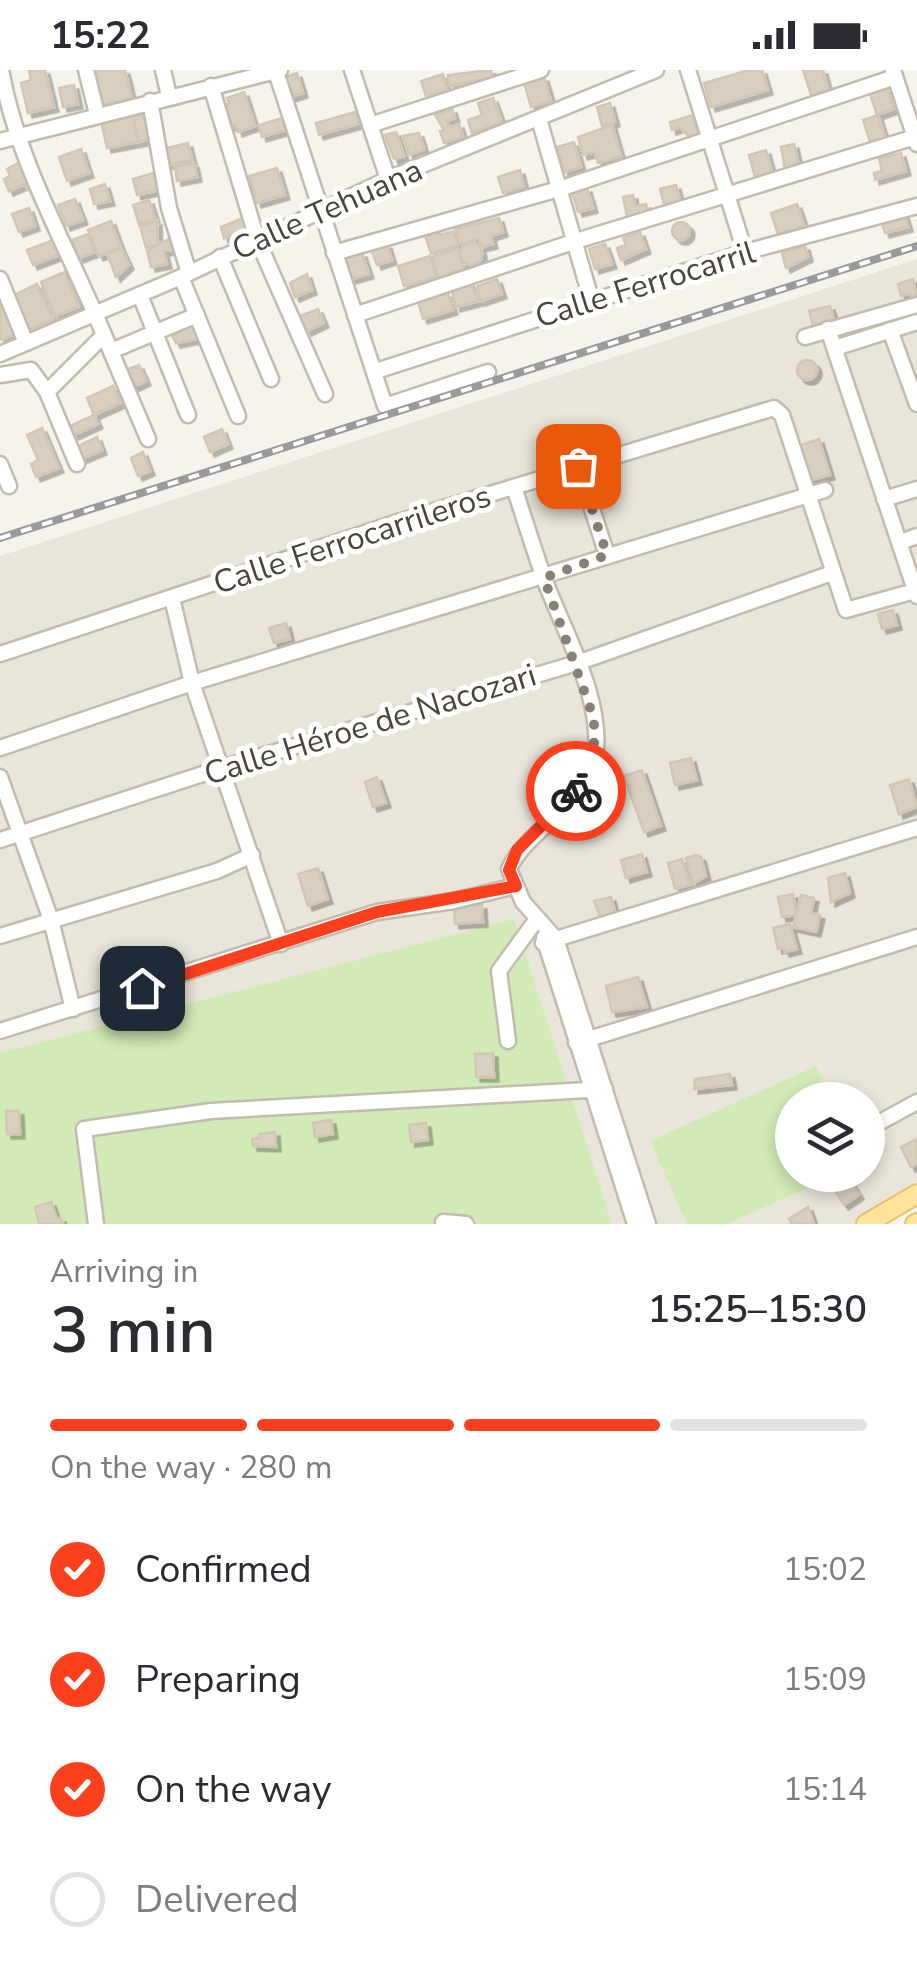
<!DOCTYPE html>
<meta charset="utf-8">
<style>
body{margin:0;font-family:"Nunito Sans",sans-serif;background:#f2f2f3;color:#2b2b33;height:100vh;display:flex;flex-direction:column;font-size:38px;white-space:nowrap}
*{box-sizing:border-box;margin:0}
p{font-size:32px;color:#7c7c81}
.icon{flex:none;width:55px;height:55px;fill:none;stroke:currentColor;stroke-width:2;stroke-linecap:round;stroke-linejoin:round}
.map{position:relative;height:1154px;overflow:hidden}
.drawer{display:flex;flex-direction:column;background:#fff;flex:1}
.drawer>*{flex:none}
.buttons{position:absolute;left:775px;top:1012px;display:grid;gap:20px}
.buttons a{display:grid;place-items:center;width:110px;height:110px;border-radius:50%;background:#fff;box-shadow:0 5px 15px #0003;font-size:50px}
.pin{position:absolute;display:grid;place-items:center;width:85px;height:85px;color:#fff;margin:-42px;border-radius:20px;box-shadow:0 5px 15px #0006}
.courier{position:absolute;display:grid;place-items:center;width:100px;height:100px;margin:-50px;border:8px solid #fc3f1d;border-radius:50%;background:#fff;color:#222;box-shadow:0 2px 12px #0007}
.headline em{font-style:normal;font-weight:600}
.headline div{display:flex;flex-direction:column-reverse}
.headline{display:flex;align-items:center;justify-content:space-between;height:170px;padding:0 50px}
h1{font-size:65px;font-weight:600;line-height:75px}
.bar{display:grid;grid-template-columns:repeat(4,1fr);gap:15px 10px;align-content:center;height:120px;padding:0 50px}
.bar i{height:12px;border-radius:8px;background:#e1e1e2}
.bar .on{background:#fc3f1d}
.bar p{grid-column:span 4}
ol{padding:0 50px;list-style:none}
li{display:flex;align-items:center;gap:30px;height:110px}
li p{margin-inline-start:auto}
li .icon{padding:10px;border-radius:50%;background:#fc3f1d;color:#fff;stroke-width:4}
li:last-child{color:#7c7c81}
li i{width:55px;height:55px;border:5px solid #e1e1e2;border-radius:50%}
.status{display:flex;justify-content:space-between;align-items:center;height:70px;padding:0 50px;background:#fff;direction:ltr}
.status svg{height:28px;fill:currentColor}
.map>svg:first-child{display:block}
.residential{fill:#eae5da;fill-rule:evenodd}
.green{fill:#d2eab5}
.building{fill:#d8cfc1;stroke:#d3c7b4;stroke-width:2.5;filter:url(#shadow)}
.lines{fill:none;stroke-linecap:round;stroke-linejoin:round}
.minor-casing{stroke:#c2bbae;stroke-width:19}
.major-casing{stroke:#e6c16a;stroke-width:22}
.minor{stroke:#fff;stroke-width:14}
.major{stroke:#ffe39c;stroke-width:18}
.rail-casing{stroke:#9a9a9a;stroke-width:8}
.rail{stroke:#fff;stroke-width:4;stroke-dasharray:11;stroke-linecap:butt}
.done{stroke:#878178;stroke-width:10;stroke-dasharray:0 18}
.route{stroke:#fc3f1d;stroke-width:12}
.labels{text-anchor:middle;stroke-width:10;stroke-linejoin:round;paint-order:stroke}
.street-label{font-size:32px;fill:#4b4439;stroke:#fff}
</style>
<div class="status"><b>15:22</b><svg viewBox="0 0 49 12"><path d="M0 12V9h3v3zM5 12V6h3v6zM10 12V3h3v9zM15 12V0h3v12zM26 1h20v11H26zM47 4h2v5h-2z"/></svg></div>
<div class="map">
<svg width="917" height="1154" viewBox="0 0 917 1154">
<defs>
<filter id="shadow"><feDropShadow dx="4.5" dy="4.5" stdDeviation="0" flood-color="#0004"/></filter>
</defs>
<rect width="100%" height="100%" fill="#f6f3ec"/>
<!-- residential -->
<path class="residential" d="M 917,189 L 917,1119 L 856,1154 L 0,1154 L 0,486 ZM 792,1030 L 868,1030 L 868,1105 L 792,1105 Z"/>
<!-- green -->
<g class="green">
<path d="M 514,849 L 612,1154 L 0,1154 L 0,983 Z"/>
<path d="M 816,996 L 832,1030 L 792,1030 L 792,1105 L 836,1105 L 727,1154 L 687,1154 L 650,1071 Z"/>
</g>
<!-- building -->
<g class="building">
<path d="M 29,0 L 45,0 L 54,37 L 28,43 L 21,13 L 31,10 Z"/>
<path d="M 94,0 L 125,0 L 132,28 L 102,35 Z"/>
<path d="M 491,0 L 492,7 L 450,16 L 448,5 Z"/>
<path d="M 749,0 L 762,0 L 768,20 L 711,37 L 704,13 Z"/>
<path d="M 803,0 L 823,0 L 829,22 L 812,28 Z"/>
<path d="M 297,3 L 303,23 L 291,27 L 285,7 Z"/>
<path d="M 443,4 L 447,19 L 426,26 L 421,11 Z"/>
<path d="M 544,7 L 551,31 L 531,37 L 524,13 Z"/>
<path d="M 74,15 L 78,34 L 63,37 L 59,18 Z"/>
<path d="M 887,18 L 894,39 L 877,45 L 870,24 Z"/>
<path d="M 244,22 L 255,56 L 238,62 L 236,55 L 231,56 L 224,35 L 229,34 L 227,28 Z"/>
<path d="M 493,28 L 502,52 L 472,63 L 468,50 L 482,45 L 478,33 Z"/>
<path d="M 610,33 L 615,52 L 602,56 L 597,37 Z"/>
<path d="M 452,39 L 455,48 L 447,51 L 449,58 L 459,54 L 463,66 L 444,73 L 440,61 L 444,60 L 435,45 Z"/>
<path d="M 355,42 L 358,54 L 319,65 L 316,53 Z"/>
<path d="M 148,44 L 152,69 L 138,72 L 133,46 Z"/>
<path d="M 693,45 L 698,64 L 689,67 L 680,57 L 672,60 L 670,52 Z"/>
<path d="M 878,45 L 885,68 L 870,72 L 863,50 Z"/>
<path d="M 133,46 L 138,72 L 107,78 L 101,51 Z"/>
<path d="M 282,48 L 286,60 L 262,67 L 259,55 Z"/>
<path d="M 612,55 L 621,86 L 598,93 L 595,82 L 583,85 L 578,67 Z"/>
<path d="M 396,62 L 404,86 L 394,89 L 385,65 Z"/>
<path d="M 419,63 L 424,79 L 409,85 L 403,66 Z"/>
<path d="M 574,72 L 581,97 L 564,102 L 557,77 Z"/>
<path d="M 188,73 L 192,90 L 166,95 L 163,79 Z"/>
<path d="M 794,74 L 799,96 L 785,99 L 781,77 Z"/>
<path d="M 81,79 L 89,103 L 67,111 L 59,87 Z"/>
<path d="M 766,80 L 772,102 L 755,107 L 749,85 Z"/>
<path d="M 901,83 L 906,101 L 875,110 L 874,103 L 882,101 L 879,89 Z"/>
<path d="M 22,91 L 33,117 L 28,120 L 25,114 L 9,121 L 4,109 L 10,106 L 7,99 Z"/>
<path d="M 194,93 L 197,107 L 177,111 L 175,96 Z"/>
<path d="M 277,98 L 285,125 L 257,133 L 249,106 Z"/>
<path d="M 520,100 L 524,116 L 503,123 L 498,107 Z"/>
<path d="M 153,103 L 158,120 L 137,125 L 133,109 Z"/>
<path d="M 105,114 L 110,131 L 94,134 L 90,119 Z"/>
<path d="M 676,115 L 681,134 L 665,138 L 660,119 Z"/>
<path d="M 587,118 L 593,138 L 578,142 L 572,122 Z"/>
<path d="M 633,125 L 635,136 L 646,134 L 648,143 L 628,151 L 623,127 Z"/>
<path d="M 75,129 L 83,150 L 66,156 L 58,135 Z"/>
<path d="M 149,130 L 155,148 L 139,154 L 133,135 Z"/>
<path d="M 797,134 L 804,155 L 778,164 L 771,143 Z"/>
<path d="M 29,138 L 35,156 L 19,162 L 12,144 Z"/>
<path d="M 904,143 L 908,157 L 885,163 L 881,150 Z"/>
<path d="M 243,148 L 247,159 L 224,168 L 221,157 Z"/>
<path d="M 499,148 L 503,162 L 491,166 L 493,174 L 481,177 L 479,169 L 459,174 L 456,159 Z"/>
<path d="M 111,151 L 121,178 L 99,186 L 88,160 Z"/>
<path d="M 157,151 L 158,175 L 146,178 L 140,156 Z"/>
<circle cx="681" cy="161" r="9"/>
<path d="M 438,160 L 440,165 L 454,161 L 458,175 L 431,184 L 425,165 Z"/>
<path d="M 640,162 L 646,179 L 621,190 L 617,178 L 626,175 L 623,168 Z"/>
<path d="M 88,164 L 95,182 L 79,188 L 72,170 Z"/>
<path d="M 169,169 L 171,180 L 164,181 L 167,194 L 151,197 L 147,181 Z"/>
<path d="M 53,170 L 59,185 L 33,195 L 27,180 Z"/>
<circle cx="471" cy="184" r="11"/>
<path d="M 387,174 L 392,190 L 377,195 L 371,179 Z"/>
<path d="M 605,174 L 612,194 L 595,199 L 589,179 Z"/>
<path d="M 805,176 L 808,187 L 786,198 L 782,183 Z"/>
<path d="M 121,178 L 129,195 L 116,207 L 107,183 Z"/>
<path d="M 458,179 L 464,199 L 438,207 L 432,187 Z"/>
<path d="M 362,183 L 369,204 L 351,209 L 344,188 Z"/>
<path d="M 430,186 L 436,207 L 404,216 L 398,196 Z"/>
<path d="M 65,202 L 79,237 L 55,246 L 41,212 Z"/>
<path d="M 307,204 L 312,220 L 295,227 L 290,213 Z"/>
<path d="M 497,209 L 502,224 L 481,231 L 477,216 Z"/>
<path d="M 913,209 L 917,229 L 912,231 L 910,224 L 901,226 L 898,214 Z"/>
<path d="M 469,212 L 479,231 L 456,237 L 451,218 Z"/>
<path d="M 37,214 L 53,249 L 30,260 L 14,225 Z"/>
<path d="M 448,223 L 453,240 L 423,249 L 418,232 Z"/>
<path d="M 0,230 L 14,265 L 0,270 Z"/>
<path d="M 830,236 L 834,249 L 813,255 L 809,241 Z"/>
<path d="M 318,239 L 324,253 L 307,261 L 300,246 Z"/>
<path d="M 194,254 L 200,268 L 176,273 L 172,265 Z"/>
<circle cx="807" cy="300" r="10"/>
<path d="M 139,295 L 146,311 L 133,317 L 126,300 Z"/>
<path d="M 113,316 L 121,333 L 94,345 L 87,328 Z"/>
<path d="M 94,345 L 98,354 L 74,365 L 70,356 Z"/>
<path d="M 42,358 L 59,398 L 36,407 L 31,394 L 38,390 L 27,365 Z"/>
<path d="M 222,359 L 228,374 L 210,382 L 204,367 Z"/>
<path d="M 97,367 L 102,380 L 83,388 L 78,376 Z"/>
<path d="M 819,369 L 830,405 L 809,411 L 798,376 Z"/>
<path d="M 143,382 L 150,401 L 138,406 L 131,388 Z"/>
<path d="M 893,540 L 897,555 L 882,559 L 878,544 Z"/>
<path d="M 286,553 L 290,569 L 274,573 L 269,558 Z"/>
<path d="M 691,688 L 697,710 L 675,715 L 670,693 Z"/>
<path d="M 642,700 L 661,756 L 644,762 L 624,706 Z"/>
<path d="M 377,707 L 386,733 L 373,737 L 365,712 Z"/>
<path d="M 909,709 L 917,737 L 899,744 L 890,715 Z"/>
<path d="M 642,784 L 647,802 L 626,808 L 621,790 Z"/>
<path d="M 696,785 L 701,787 L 706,806 L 693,814 L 686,788 Z"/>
<path d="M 682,789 L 690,815 L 675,819 L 668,793 Z"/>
<path d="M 318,798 L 328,829 L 308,836 L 298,804 Z"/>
<path d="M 845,803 L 850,823 L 831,832 L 828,808 Z"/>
<path d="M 793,824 L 796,845 L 782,847 L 778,827 Z"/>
<path d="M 801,825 L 814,828 L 811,843 L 820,845 L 816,862 L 793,857 Z"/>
<path d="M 611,827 L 616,846 L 601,850 L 594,831 Z"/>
<path d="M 482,835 L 483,852 L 455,854 L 454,838 Z"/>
<path d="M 790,854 L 797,879 L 785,882 L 784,878 L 778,879 L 773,858 Z"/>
<path d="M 638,907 L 647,937 L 612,942 L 606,916 Z"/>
<path d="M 493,983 L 494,1007 L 476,1007 L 475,984 Z"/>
<path d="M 730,1004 L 732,1015 L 694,1019 L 695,1009 Z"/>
<path d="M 6,1041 L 19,1041 L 20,1064 L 7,1064 Z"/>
<path d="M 331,1050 L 333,1064 L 315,1067 L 313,1053 Z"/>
<path d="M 426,1053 L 428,1070 L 411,1072 L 409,1055 Z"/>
<path d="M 275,1062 L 276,1077 L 253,1076 L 252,1069 L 259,1068 L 259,1064 Z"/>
<path d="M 917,1069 L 917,1094 L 911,1097 L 901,1077 Z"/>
<path d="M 849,1109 L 859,1125 L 844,1135 L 834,1119 Z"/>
<path d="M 51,1132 L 57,1149 L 61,1148 L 63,1154 L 39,1154 L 35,1137 Z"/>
<path d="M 808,1137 L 814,1154 L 792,1154 L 789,1149 Z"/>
</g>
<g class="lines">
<defs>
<g id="minor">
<path d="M 1,0 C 18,95 68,177 104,265 L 47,322 L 77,394"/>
<path d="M 86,0 L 97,44"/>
<path d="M 163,0 L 169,26"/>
<path d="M 352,0 L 388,109"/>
<path d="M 688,0 L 745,182"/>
<path d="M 893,0 L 917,74"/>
<path d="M 276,2 L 385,336 L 488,302"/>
<path d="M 211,16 L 257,169 L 325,324"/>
<path d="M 150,31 L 169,138 L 189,203"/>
<path d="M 539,49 L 591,229"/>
<path d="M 370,55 L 541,0"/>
<path d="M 0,71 L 280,0"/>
<path d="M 334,183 L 562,118 L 895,7"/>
<path d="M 220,187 L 271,309"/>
<path d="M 181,207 L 238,346"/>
<path d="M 0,209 L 26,273"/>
<path d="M 140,225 L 188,345"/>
<path d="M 355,245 L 576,171 L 915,67"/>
<path d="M 828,259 L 917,526"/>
<path d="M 890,260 L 917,334"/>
<path d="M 104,265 L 148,369"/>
<path d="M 805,267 L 917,235"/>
<path d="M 835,278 L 917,252"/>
<path d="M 111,281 L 197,245"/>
<path d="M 0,284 L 181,207 L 388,109 L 656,0"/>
<path d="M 376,301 L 745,182 L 917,136"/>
<path d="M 0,305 L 31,300 L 47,322"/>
<path d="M 0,394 L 9,416"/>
<path d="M 578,396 L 607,485"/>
<path d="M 514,417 C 524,448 534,480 545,511 C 565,564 607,635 594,694 C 585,734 526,761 509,799 L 523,832 L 556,869 L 648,1154"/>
<path d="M 884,429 L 917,419"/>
<path d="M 901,472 L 917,466"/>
<path d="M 172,528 L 192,613 L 281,874"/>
<path d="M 0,584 L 401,451 L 774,338 L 782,345 L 846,540 L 915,521"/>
<path d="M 0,678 L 192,613 L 825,420"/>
<path d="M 0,707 L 51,850 L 73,939"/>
<path d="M 0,770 L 221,698 L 577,593 L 832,503"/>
<path d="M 0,866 L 217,801 L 252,785"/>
<path d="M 544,868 L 635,1154"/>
<path d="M 543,873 L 917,758"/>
<path d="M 0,961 L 377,842 L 454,831 L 515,816"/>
<path d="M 508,971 L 499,901 L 537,849"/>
<path d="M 576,973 L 917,867"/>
<path d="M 871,1057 L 917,1032"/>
<path d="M 443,1152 L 466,1154"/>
<path d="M 96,1154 L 84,1059 L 211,1041 L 605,1019"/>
</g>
<g id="major">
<path d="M 866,1154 L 917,1124"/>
<path d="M 915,1154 L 917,1153"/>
</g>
</defs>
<!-- minor casing -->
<use href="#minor" class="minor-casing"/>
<!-- major casing -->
<use href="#major" class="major-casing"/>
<!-- minor -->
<use href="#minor" class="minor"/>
<!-- major -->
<use href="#major" class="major"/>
<defs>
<path id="rail" d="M 0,468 L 917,176"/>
</defs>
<!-- rail casing -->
<use href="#rail" class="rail-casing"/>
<!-- rail -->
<use href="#rail" class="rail"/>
</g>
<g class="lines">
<!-- done -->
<path class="done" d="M 576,721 L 594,696 L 594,649 L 544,508 L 607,485 L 578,396"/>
<!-- route -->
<path class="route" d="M 142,918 L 377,842 L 516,816 L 509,800 L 517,780 L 576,721"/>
</g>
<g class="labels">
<!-- street labels -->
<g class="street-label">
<text transform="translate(327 139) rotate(-24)" y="11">Calle Tehuana</text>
<text transform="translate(645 214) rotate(-17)" y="11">Calle Ferrocarril</text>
<text transform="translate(352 469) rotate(-18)" y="11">Calle Ferrocarrileros</text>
<text transform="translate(370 654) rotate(-17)" y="11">Calle Héroe de Nacozari</text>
</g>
</g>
</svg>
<div class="buttons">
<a><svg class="icon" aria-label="layers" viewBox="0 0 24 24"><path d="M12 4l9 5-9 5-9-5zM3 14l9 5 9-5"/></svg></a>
</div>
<div class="pin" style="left:578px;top:396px;background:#ea580c"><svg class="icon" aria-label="bag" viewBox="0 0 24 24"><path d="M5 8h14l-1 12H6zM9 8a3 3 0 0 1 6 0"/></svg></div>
<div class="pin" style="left:142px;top:918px;background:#1f2937"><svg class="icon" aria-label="home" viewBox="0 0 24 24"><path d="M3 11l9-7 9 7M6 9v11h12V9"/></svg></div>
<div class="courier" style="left:576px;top:721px"><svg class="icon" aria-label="bike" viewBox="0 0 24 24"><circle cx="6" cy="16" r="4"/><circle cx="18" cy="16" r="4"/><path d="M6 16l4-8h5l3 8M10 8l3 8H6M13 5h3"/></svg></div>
</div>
<section class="drawer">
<div class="headline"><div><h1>3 min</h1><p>Arriving in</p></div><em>15:25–15:30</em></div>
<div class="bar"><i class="on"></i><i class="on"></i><i class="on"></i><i></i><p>On the way · 280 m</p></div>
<ol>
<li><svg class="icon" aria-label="check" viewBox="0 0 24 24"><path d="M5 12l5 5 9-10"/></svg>Confirmed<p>15:02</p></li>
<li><svg class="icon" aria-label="check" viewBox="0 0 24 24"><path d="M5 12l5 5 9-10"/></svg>Preparing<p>15:09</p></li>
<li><svg class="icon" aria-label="check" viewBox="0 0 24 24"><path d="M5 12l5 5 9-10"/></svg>On the way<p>15:14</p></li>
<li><i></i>Delivered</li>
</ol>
</section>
